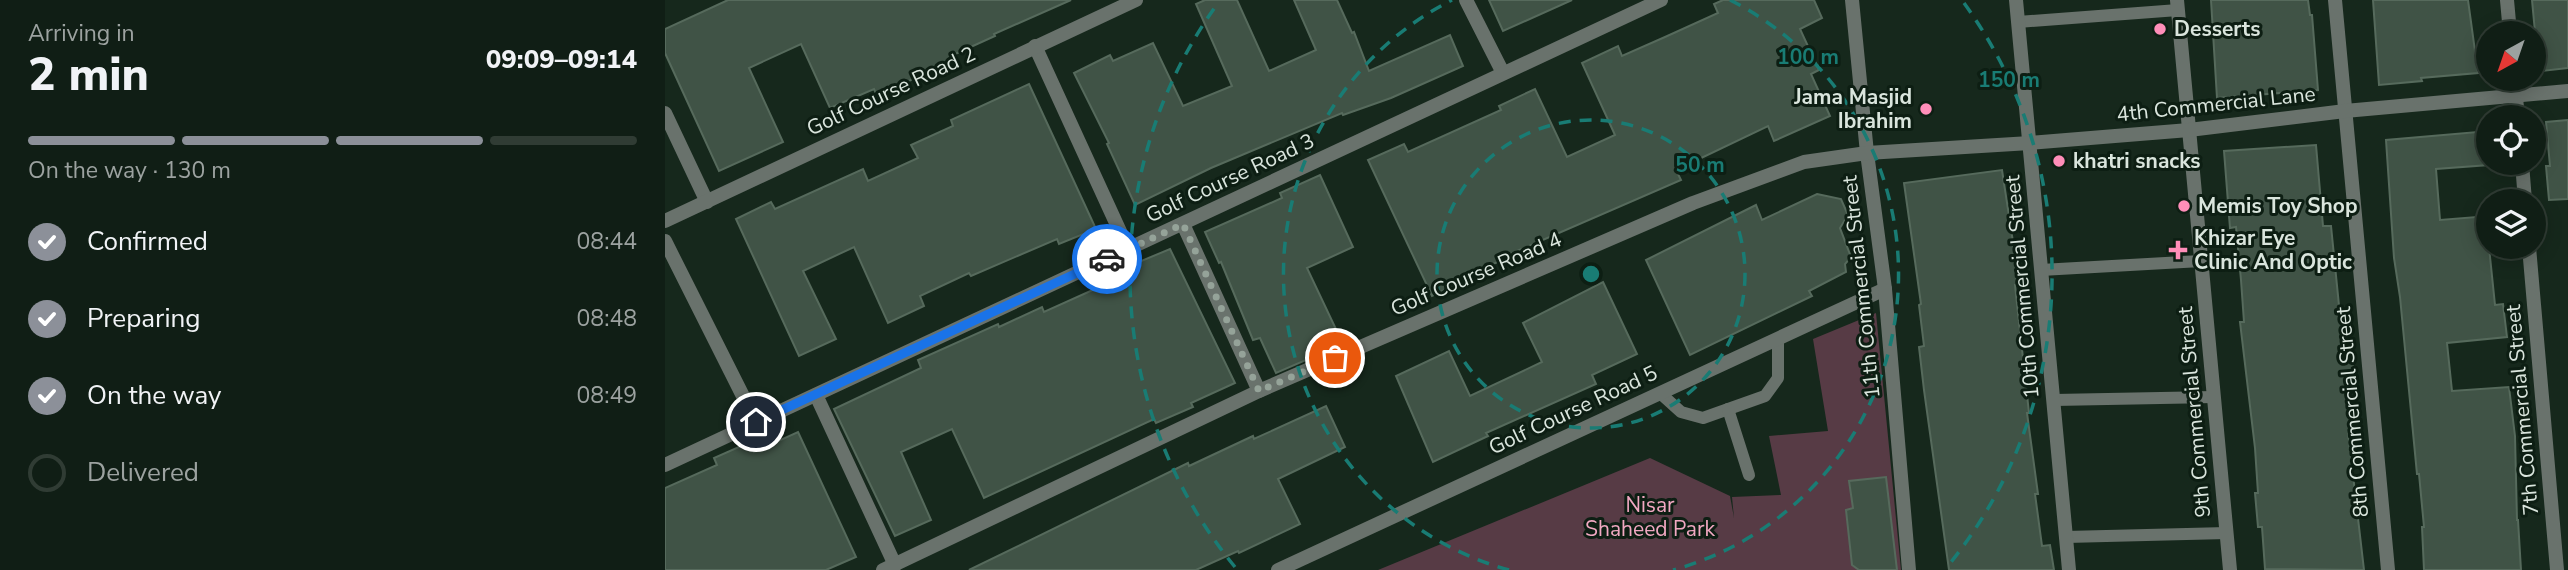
<!DOCTYPE html>
<meta charset="utf-8">
<style>
body{margin:0;font-family:"Nunito Sans",sans-serif;background:#1e2b22;color:#f1f3f6;height:100vh;display:flex;flex-direction:column;font-size:26px;white-space:nowrap}
*{box-sizing:border-box;margin:0}
p{font-size:23px;color:#9ca2a0}
.icon{flex:none;width:38px;height:38px;fill:none;stroke:currentColor;stroke-width:2;stroke-linecap:round;stroke-linejoin:round}
.map{position:relative;flex:1;overflow:hidden}
.panel{display:flex;flex-direction:column;background:#101e15;width:665px}
.panel>*{flex:none}
.needle{width:46px;rotate:220deg}
.tools{position:absolute;left:1811px;top:21px;display:grid;gap:14px}
.tools a{display:grid;place-items:center;width:70px;height:70px;border-radius:50%;background:#101e15;box-shadow:0 4px 18px #0003,0 0 0 2px #303c34;font-size:35px}
.pin{position:absolute;display:grid;place-items:center;width:60px;height:60px;color:#fff;margin:-30px;border:4px solid #fff;border-radius:50%;box-shadow:0 2px 7px #0007}
.courier{position:absolute;display:grid;place-items:center;width:70px;height:70px;margin:-35px;border:5px solid #1a73e8;border-radius:50%;background:#fff;color:#222;box-shadow:0 2px 9px #0007}
.summary em{font-style:normal;font-weight:800}
.summary div{display:flex;flex-direction:column-reverse}
.summary{display:flex;align-items:center;justify-content:space-between;height:119px;padding:0 28px}
h1{font-size:46px;font-weight:800;line-height:52px}
.bar{display:grid;grid-template-columns:repeat(4,1fr);gap:10px 7px;align-content:center;height:84px;padding:0 28px}
.bar i{height:9px;border-radius:5px;background:#303c34}
.bar .selected{background:#8c9099}
.bar p{grid-column:span 4}
ol{padding:0 28px;list-style:none}
li{display:flex;align-items:center;gap:21px;height:77px}
li p{margin-inline-start:auto}
li .icon{padding:7px;border-radius:50%;background:#8c9099;color:#fff;stroke-width:4}
li:last-child{color:#9ca2a0}
li i{width:38px;height:38px;border:4px solid #303c34;border-radius:50%}
main{display:flex;flex:1;min-height:0}
.map>svg:first-child{display:block}
.green{fill:#573b45}
.building{fill:#405346;stroke:#566a5c;stroke-width:2}
.lines{fill:none;stroke-linecap:round;stroke-linejoin:round}
.service{stroke:#69726c;stroke-width:12}
.minor{stroke:#69726c;stroke-width:14}
.tertiary{stroke:#69726c;stroke-width:14}
.done{stroke:#95a399;stroke-width:7;stroke-dasharray:0 12.6}
.route{stroke:#1a73e8;stroke-width:9}
.ring{fill:none;stroke:#197c74;stroke-width:3.5;stroke-dasharray:12 9}
.poi-dot{fill:#ff8eb9;stroke:#0d1e13;stroke-width:2.5}
.labels{text-anchor:middle;stroke-width:6;stroke-linejoin:round;paint-order:stroke}
.poi-label{font-size:21px;font-weight:bold;fill:#dae5dd;stroke:#0d1e13;text-anchor:start}
.street-label{font-size:21px;fill:#dae5dd;stroke:#0d1e13}
.park-label{font-size:21px;fill:#f1a8c2;stroke:#0d1e13}
.centre{fill:#197c74;stroke:#0d1e13;stroke-width:3.5}
.ring-label{font-size:21px;text-anchor:middle;font-weight:bold;fill:#197c74;stroke:#0d1e13;stroke-width:6;stroke-linejoin:round;paint-order:stroke}
</style>
<main>
<section class="panel">
<div class="summary"><div><h1>2 min</h1><p>Arriving in</p></div><em>09:09–09:14</em></div>
<div class="bar"><i class="selected"></i><i class="selected"></i><i class="selected"></i><i></i><p>On the way · 130 m</p></div>
<ol>
<li><svg class="icon" aria-label="check" viewBox="0 0 24 24"><path d="M5 12l5 5 9-10"/></svg>Confirmed<p>08:44</p></li>
<li><svg class="icon" aria-label="check" viewBox="0 0 24 24"><path d="M5 12l5 5 9-10"/></svg>Preparing<p>08:48</p></li>
<li><svg class="icon" aria-label="check" viewBox="0 0 24 24"><path d="M5 12l5 5 9-10"/></svg>On the way<p>08:49</p></li>
<li><i></i>Delivered</li>
</ol>
</section>
<div class="map">
<svg width="1903" height="570" viewBox="0 0 1903 570">
<rect width="100%" height="100%" fill="#16281c"/>
<!-- green -->
<path class="green" d="M 1211,313 L 1236,570 L 713,570 L 985,458 L 1065,496 L 1069,518 L 1067,497 L 1116,495 L 1104,436 L 1163,431 L 1148,339 Z"/>
<!-- building -->
<g class="building">
<path d="M 63,0 L 406,0 L 329,34 L 330,36 L 288,55 L 290,58 L 247,77 L 248,79 L 212,96 L 209,89 L 165,108 L 136,44 L 84,68 L 118,142 L 54,171 L 0,53 L 0,29 Z"/>
<path d="M 540,0 L 572,0 L 604,71 L 651,50 L 629,0 L 672,0 L 687,33 L 689,32 L 704,71 L 785,35 L 798,66 L 726,98 L 678,115 L 677,113 L 546,168 L 470,205 L 442,144 L 444,143 L 409,73 L 445,55 L 448,61 L 488,43 L 518,106 L 567,86 L 531,4 Z"/>
<path d="M 824,0 L 907,0 L 838,31 Z"/>
<path d="M 1058,0 L 1149,0 L 1157,18 L 1135,29 L 1154,70 L 1146,74 L 1165,116 L 1109,141 L 1103,126 L 1011,170 L 1016,180 L 843,255 L 844,257 L 801,276 L 803,279 L 767,296 L 703,160 L 739,144 L 743,152 L 836,110 L 834,106 L 870,89 L 902,157 L 950,135 L 917,63 L 953,46 L 957,56 L 1000,37 L 1053,13 L 1049,4 Z"/>
<path d="M 1546,0 L 1643,0 L 1645,15 L 1647,15 L 1653,90 L 1552,98 Z"/>
<path d="M 1708,0 L 1803,0 L 1813,73 L 1756,78 L 1757,81 L 1714,85 Z"/>
<path d="M 1867,0 L 1903,0 L 1903,68 L 1877,71 L 1873,32 L 1870,32 Z"/>
<path d="M 364,84 L 431,229 L 394,244 L 392,239 L 306,276 L 304,273 L 255,296 L 259,306 L 223,323 L 189,247 L 138,271 L 171,339 L 134,356 L 71,219 L 106,202 L 110,209 L 198,169 L 203,181 L 253,158 L 246,145 L 288,126 L 286,120 Z"/>
<path d="M 1903,120 L 1903,199 L 1884,200 L 1881,166 L 1885,166 L 1881,122 Z"/>
<path d="M 1824,131 L 1824,165 L 1771,169 L 1775,220 L 1824,216 L 1824,247 L 1830,305 L 1838,304 L 1842,337 L 1782,343 L 1787,391 L 1844,387 L 1850,436 L 1852,520 L 1853,520 L 1856,570 L 1759,570 L 1757,527 L 1759,527 L 1754,474 L 1752,474 L 1735,297 L 1729,258 L 1721,140 Z"/>
<path d="M 1651,145 L 1658,226 L 1666,226 L 1679,355 L 1687,355 L 1690,388 L 1683,389 L 1687,432 L 1683,432 L 1699,570 L 1600,569 L 1597,527 L 1593,527 L 1590,493 L 1593,493 L 1590,448 L 1575,322 L 1579,322 L 1576,280 L 1571,227 L 1565,228 L 1559,151 Z"/>
<path d="M 1337,170 L 1348,242 L 1352,285 L 1350,285 L 1364,413 L 1362,413 L 1373,494 L 1370,494 L 1377,546 L 1385,545 L 1389,570 L 1284,570 L 1259,390 L 1254,347 L 1259,346 L 1254,305 L 1256,304 L 1239,183 Z"/>
<path d="M 655,175 L 688,247 L 642,268 L 678,344 L 611,373 L 595,338 L 588,340 L 556,262 L 554,263 L 540,232 L 617,198 L 615,193 Z"/>
<path d="M 1152,194 L 1176,199 L 1183,215 L 1175,228 L 1186,257 L 1180,264 L 1181,272 L 1144,291 L 1147,296 L 1025,355 L 981,260 L 1091,205 L 1097,220 Z"/>
<path d="M 505,249 L 570,383 L 526,403 L 528,407 L 491,423 L 489,419 L 319,498 L 287,429 L 236,452 L 266,520 L 230,536 L 169,409 L 256,368 L 253,360 L 333,324 L 334,327 L 377,307 L 379,312 L 430,289 L 426,282 Z"/>
<path d="M 938,282 L 972,354 L 927,375 L 931,384 L 821,433 L 823,436 L 768,462 L 731,376 L 784,351 L 805,396 L 877,362 L 858,323 Z"/>
<path d="M 661,406 L 680,447 L 613,479 L 635,524 L 574,553 L 573,551 L 531,570 L 304,570 L 523,463 L 524,466 L 588,436 L 589,439 Z"/>
<path d="M 133,432 L 191,557 L 161,570 L 0,570 L 0,488 L 52,465 L 49,458 L 85,442 L 89,452 Z"/>
<path d="M 1221,477 L 1232,570 L 1194,570 L 1187,565 L 1181,510 L 1188,508 L 1184,481 Z"/>
</g>
<g class="lines">
<!-- service -->
<g class="service">
<path d="M 1353,22 L 1513,10"/>
<path d="M 1376,270 L 1536,261"/>
<path d="M 995,393 L 1016,412 L 1038,418 L 1100,396 L 1113,378 L 1113,339"/>
<path d="M 1389,400 L 1549,397"/>
<path d="M 1063,409 L 1084,475"/>
<path d="M 1401,537 L 1562,533"/>
</g>
<!-- minor -->
<g class="minor">
<path d="M 801,0 L 838,73"/>
<path d="M 1351,0 L 1404,570"/>
<path d="M 1512,0 L 1565,570"/>
<path d="M 1670,0 L 1723,570"/>
<path d="M 1842,0 L 1845,33"/>
<path d="M 370,46 L 463,249"/>
<path d="M 1849,79 L 1853,117"/>
<path d="M 0,113 L 42,202"/>
<path d="M 1857,163 L 1860,201"/>
<path d="M 0,221 L 471,0"/>
<path d="M 518,224 L 594,391"/>
<path d="M 0,241 L 91,422"/>
<path d="M 1864,247 L 1892,570"/>
<path d="M 151,395 L 230,565"/>
<path d="M 0,465 L 996,0"/>
<path d="M 613,570 L 1220,289"/>
</g>
<!-- tertiary -->
<g class="tertiary">
<path d="M 1187,0 L 1202,153 L 1220,289 L 1244,570"/>
<path d="M 218,570 L 594,391 L 1028,203 L 1139,162 L 1202,153 L 1365,143 L 1524,130 L 1680,111 L 1903,91"/>
</g>
</g>
<g class="lines">
<!-- done -->
<path class="done" d="M 442,259 L 518,224 L 594,391 L 670,358"/>
<!-- route -->
<path class="route" d="M 91,422 L 442,259"/>
</g>
<!-- distance rings -->
<g class="ring">
<circle cx="926" cy="274" r="154"/>
<path d="M844 570A307 307 0 0 1 787 0M1065 0A307 307 0 0 1 1008 570"/>
<path d="M570 567A461 461 0 0 1 553 3M1299 3A461 461 0 0 1 1282 567"/>
</g>
<!-- markers -->
<g class="poi-dot">
<circle cx="1495" cy="29" r="7"/>
<circle cx="1261" cy="109" r="7"/>
<circle cx="1394" cy="161" r="7"/>
<circle cx="1519" cy="206" r="7"/>
<path d="M1509.5 239.5h7v7h7v7h-7v7h-7v-7h-7v-7h7z"/>
</g>
<g class="labels">
<!-- poi labels -->
<g class="poi-label">
<text x="1509" y="36">Desserts</text>
<text x="1247" y="104" text-anchor="end">Jama Masjid<tspan x="1247" dy="24">Ibrahim</tspan></text>
<text x="1408" y="168">khatri snacks</text>
<text x="1533" y="213">Memis Toy Shop</text>
<text x="1529" y="245">Khizar Eye<tspan x="1529" dy="24">Clinic And Optic</tspan></text>
</g>
<!-- street labels -->
<g class="street-label">
<text transform="translate(226 91) rotate(-25)" y="7">Golf Course Road 2</text>
<text transform="translate(1551 104) rotate(-6)" y="7">4th Commercial Lane</text>
<text transform="translate(565 178) rotate(-25)" y="7">Golf Course Road 3</text>
<text transform="translate(811 274) rotate(-23)" y="7">Golf Course Road 4</text>
<text transform="translate(1196 287) rotate(-96)" y="7">11th Commercial Street</text>
<text transform="translate(1357 287) rotate(-95)" y="7">10th Commercial Street</text>
<text transform="translate(908 410) rotate(-25)" y="7">Golf Course Road 5</text>
<text transform="translate(1857 410) rotate(-95)" y="7">7th Commercial Street</text>
<text transform="translate(1529 412) rotate(-95)" y="7">9th Commercial Street</text>
<text transform="translate(1687 412) rotate(-95)" y="7">8th Commercial Street</text>
</g>
<!-- park labels -->
<g class="park-label">
<text x="985" y="512">Nisar<tspan x="985" dy="24">Shaheed Park</tspan></text>
</g>
</g>
<circle cx="926" cy="274" r="10" class="centre"/>
<g class="ring-label">
<text x="1143" y="64">100 m</text>
<text x="1344" y="87">150 m</text>
<text x="1035" y="172">50 m</text>
</g>
</svg>
<div class="tools">
<a><svg class="needle" viewBox="-14 -14 28 28"><path d="M0-13l5 13h-10z" fill="#e53935"/><path d="M0 13l5-13h-10z" fill="#9ca2a0"/></svg></a>
<a><svg class="icon" aria-label="locate" viewBox="0 0 24 24"><circle cx="12" cy="12" r="6"/><path d="M12 2v4M12 18v4M2 12h4M18 12h4"/></svg></a>
<a><svg class="icon" aria-label="layers" viewBox="0 0 24 24"><path d="M12 4l9 5-9 5-9-5zM3 14l9 5 9-5"/></svg></a>
</div>
<div class="pin" style="left:670px;top:358px;background:#ea580c"><svg class="icon" aria-label="bag" viewBox="0 0 24 24"><path d="M5 8h14l-1 12H6zM9 8a3 3 0 0 1 6 0"/></svg></div>
<div class="pin" style="left:91px;top:422px;background:#1f2937"><svg class="icon" aria-label="home" viewBox="0 0 24 24"><path d="M3 11l9-7 9 7M6 9v11h12V9"/></svg></div>
<div class="courier" style="left:442px;top:259px"><svg class="icon" aria-label="car" viewBox="0 0 24 24"><path d="M5 17H2v-5l4-1 3-4h7l3 4 3 1v5h-3M9 17h6M6 11h13"/><circle cx="7" cy="17" r="2"/><circle cx="17" cy="17" r="2"/></svg></div>
</div>
</main>
